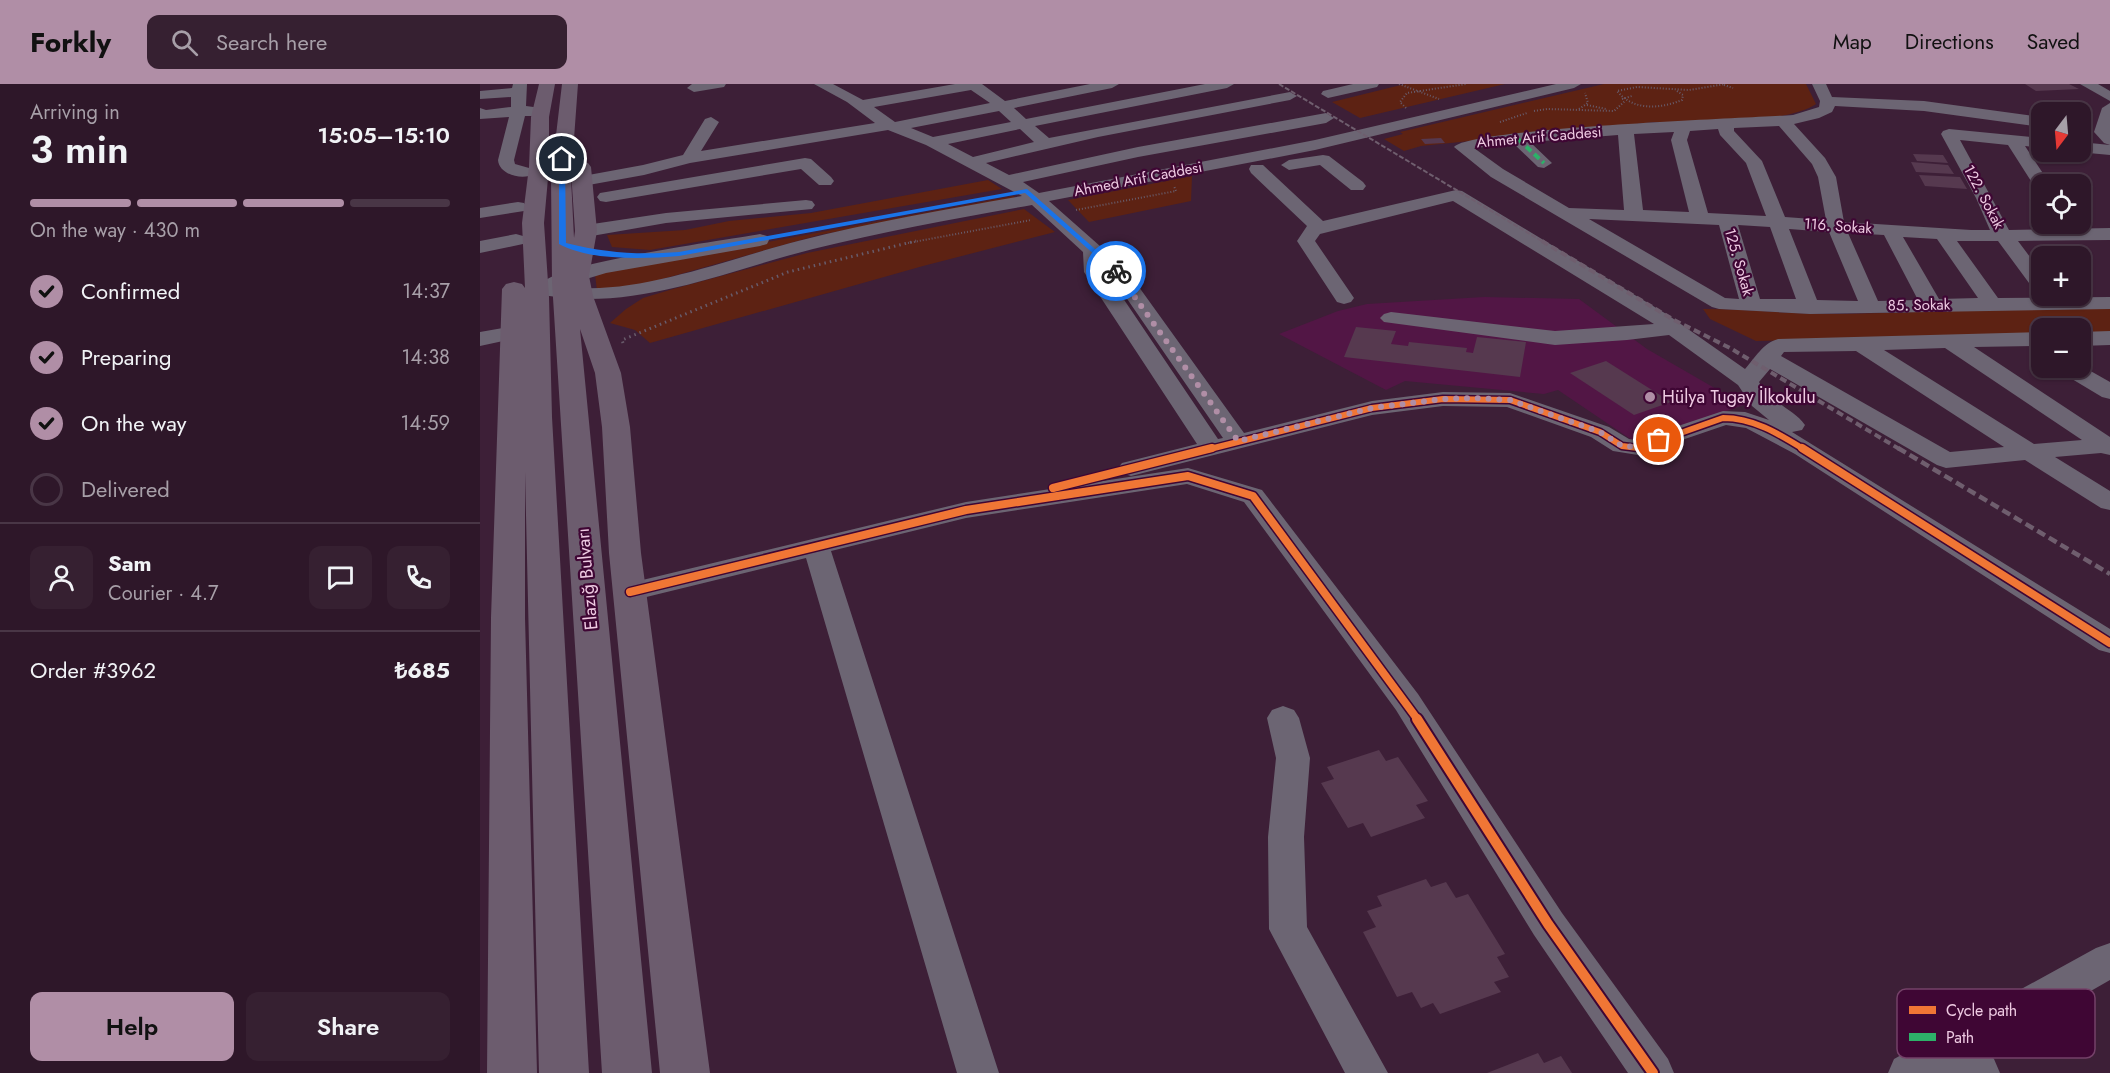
<!DOCTYPE html>
<meta charset="utf-8">
<style>
body{margin:0;font-family:Jost,sans-serif;background:#362031;color:#f1f3f6;height:100vh;display:flex;flex-direction:column;font-size:22px;white-space:nowrap}
*{box-sizing:border-box;margin:0}
p{font-size:20px;color:#a79fa8}
.icon{flex:none;width:33px;height:33px;fill:none;stroke:currentColor;stroke-width:2;stroke-linecap:round;stroke-linejoin:round}
.map{position:relative;flex:1;overflow:hidden}
.details{display:flex;flex-direction:column;background:#2e1729;width:480px}
.details>*{flex:none}
.needle{width:39px;rotate:196deg}
.fabs{position:absolute;left:1551px;top:18px;display:grid;gap:12px}
.fabs a{display:grid;place-items:center;width:60px;height:60px;border-radius:12px;background:#2e1729;box-shadow:0 2px 4px #0004,0 0 0 2px #493646;font-size:30px}
.pin{position:absolute;display:grid;place-items:center;width:51px;height:51px;color:#fff;margin:-26px;border:3px solid #fff;border-radius:50%;box-shadow:0 2px 6px #0007}
.courier{position:absolute;display:grid;place-items:center;width:60px;height:60px;margin:-30px;border:4px solid #1a73e8;border-radius:50%;background:#fff;color:#222;box-shadow:0 2px 8px #0007}
.overview em{font-style:normal;font-weight:600}
.overview div{display:flex;flex-direction:column-reverse}
.overview{display:flex;align-items:center;justify-content:space-between;height:102px;padding:0 30px}
h1{font-size:39px;font-weight:600;line-height:45px}
.bar{display:grid;grid-template-columns:repeat(4,1fr);gap:9px 6px;align-content:center;height:72px;padding:0 30px}
.bar i{height:8px;border-radius:4px;background:#493646}
.bar .selected{background:#b08ea6}
.bar p{grid-column:span 4}
.line{display:flex;align-items:center;gap:15px;padding:0 30px;border-top:2px solid #493646}
.line div{flex:1}
.round{display:grid;place-items:center;flex:none;width:63px;height:63px;border-radius:12px;background:#362031}
ol{padding:0 30px;list-style:none}
li{display:flex;align-items:center;gap:18px;height:66px}
li p{margin-inline-start:auto}
li .icon{padding:6px;border-radius:50%;background:#b08ea6;color:#111;stroke-width:4}
li:last-child{color:#a79fa8}
li i{width:33px;height:33px;border:3px solid #493646;border-radius:50%}
.primary-button{display:flex;gap:12px;margin-top:auto;padding:12px 30px}
.primary-button a{flex:1;height:69px;border-radius:12px;background:#b08ea6;color:#111;font-size:24px;font-weight:600;line-height:69px;text-align:center}
.primary-button a+a{background:#362031;color:#f1f3f6}
header{display:flex;align-items:center;gap:36px;box-sizing:border-box;height:84px;padding:0 30px;background:#b08ea6;color:#111}
header strong{font-size:28px}
nav{display:flex;gap:33px;margin-inline-start:auto;font-size:21px}
.search{width:420px;height:54px;background:#362031;display:flex;align-items:center;gap:15px;box-sizing:border-box;padding:0 21px;border-radius:12px;color:#a79fa8;font-size:22px}
main{display:flex;flex:1;min-height:0}
.map>svg:first-child{display:block}
.built{fill:#521645}
.green{fill:#5d2213}
.building{fill:#56394f}
.lines{fill:none;stroke-linecap:round;stroke-linejoin:round}
.path-far1{stroke:#685b6a;stroke-width:2;stroke-dasharray:1 2;stroke-linecap:butt}
.path{stroke:#685b6a;stroke-width:3;stroke-dasharray:1.5 4;stroke-linecap:butt}
.minor{fill:#6c6573;fill-rule:evenodd}
.highway{fill:#6c5c6e;fill-rule:evenodd}
.rail-far2{stroke:#6f5e6e;stroke-width:2;stroke-dasharray:5 2;stroke-linecap:butt}
.rail-far1{stroke:#6f5e6e;stroke-width:4;stroke-dasharray:7 4;stroke-linecap:butt}
.rail{stroke:#6f5e6e;stroke-width:4.5;stroke-dasharray:9 4.5;stroke-linecap:butt}
.quiet{stroke:#2db169;stroke-width:4;stroke-dasharray:7 4;stroke-linecap:butt}
.cycleway-far2-casing{stroke:#3f0634;stroke-width:9}
.cycleway-far1-casing{stroke:#3f0634;stroke-width:11}
.cycleway-casing{stroke:#3f0634;stroke-width:14}
.cycleway-far2{stroke:#f07635;stroke-width:6}
.cycleway-far1{stroke:#f07635;stroke-width:8}
.cycleway{stroke:#f07635;stroke-width:10}
.route{fill:#1a73e8}
.done{stroke:#b08ea6;stroke-width:6;stroke-dasharray:0 10.8}
.poi-dot{fill:#b08ea6;stroke:#3f0634;stroke-width:2}
.labels{text-anchor:middle;stroke-width:4.5;stroke-linejoin:round;paint-order:stroke}
.far-street-label{font-size:15px;fill:#eecae2;stroke:#3f0634}
.poi-label{font-size:18px;fill:#eecae2;stroke:#3f0634;text-anchor:start}
.street-label{font-size:18px;fill:#eecae2;stroke:#3f0634}
.key{fill:#3f0634;stroke:#744168;stroke-width:1.5}
.key-label{font-size:16px;fill:#eecae2}
</style>
<header>
<strong>Forkly</strong>
<div class="search"><svg class="icon" aria-label="search" viewBox="0 0 24 24"><circle cx="10" cy="10" r="6"/><path d="M15 15l6 6"/></svg>Search here</div>
<nav><a>Map</a><a>Directions</a><a>Saved</a></nav>
</header>
<main>
<section class="details">
<div class="overview"><div><h1>3 min</h1><p>Arriving in</p></div><em>15:05–15:10</em></div>
<div class="bar"><i class="selected"></i><i class="selected"></i><i class="selected"></i><i></i><p>On the way · 430 m</p></div>
<ol>
<li><svg class="icon" aria-label="check" viewBox="0 0 24 24"><path d="M5 12l5 5 9-10"/></svg>Confirmed<p>14:37</p></li>
<li><svg class="icon" aria-label="check" viewBox="0 0 24 24"><path d="M5 12l5 5 9-10"/></svg>Preparing<p>14:38</p></li>
<li><svg class="icon" aria-label="check" viewBox="0 0 24 24"><path d="M5 12l5 5 9-10"/></svg>On the way<p>14:59</p></li>
<li><i></i>Delivered</li>
</ol>
<div class="line" style="height:108px"><a class="round"><svg class="icon" aria-label="person" viewBox="0 0 24 24"><circle cx="12" cy="8" r="4"/><path d="M4 21q1-7 8-7t8 7"/></svg></a><div><b>Sam</b><p>Courier · 4.7</p></div><a class="round"><svg class="icon" aria-label="chat" viewBox="0 0 24 24"><path d="M4 5h16v11H9l-5 4z"/></svg></a><a class="round"><svg class="icon" aria-label="phone" viewBox="0 0 24 24"><path d="M5 4h4l2 5-3 2q2 4 5 5l2-3 5 2v4C11 20 4 13 5 4z"/></svg></a></div>
<div class="line" style="height:78px"><div>Order #3962</div><b>₺685</b></div>
<div class="primary-button"><a>Help</a><a>Share</a></div>
</section>
<div class="map">
<svg width="1630" height="989" viewBox="0 0 1630 989">
<rect width="100%" height="100%" fill="#3d1f37"/>
<!-- built -->
<path class="built" d="M 1004,213 L 1099,215 L 1167,265 L 1264,321 L 1155,358 L 1078,306 L 1064,310 L 925,297 L 906,306 L 799,250 L 858,227 L 887,220 Z"/>
<!-- green -->
<g class="green">
<path d="M 925,0 L 1025,0 L 880,34 L 852,18 Z"/>
<path d="M 1124,0 L 1326,0 L 1336,20 C 1308,40 1211,39 1175,38 L 941,62 L 924,67 L 904,55 L 923,50 L 920,48 Z"/>
<path d="M 712,92 L 711,117 L 609,138 L 588,116 Z"/>
<path d="M 508,96 L 522,105 L 170,166 L 132,163 L 127,151 L 205,146 L 249,137 L 331,129 Z"/>
<path d="M 534,112 L 535,114 L 339,151 L 165,200 L 117,207 L 115,190 Z"/>
<path d="M 544,125 L 575,148 L 443,182 L 170,259 L 155,246 L 130,239 L 146,225 L 163,214 L 193,205 L 327,169 Z"/>
<path d="M 1513,223 L 1630,224 L 1630,248 L 1601,249 L 1600,244 L 1562,244 L 1561,250 L 1276,257 L 1230,235 L 1223,225 C 1262,225 1300,229 1338,230 C 1396,230 1455,228 1513,223 Z"/>
</g>
<!-- building -->
<g class="building">
<path d="M 1545,0 L 1589,0 L 1599,5 L 1556,7 Z"/>
<path d="M 961,54 L 965,59 L 945,60 L 941,55 Z"/>
<path d="M 1433,70 L 1463,71 L 1468,79 L 1437,77 Z"/>
<path d="M 1431,78 L 1468,81 L 1474,90 L 1436,88 Z"/>
<path d="M 1439,91 L 1480,93 L 1487,105 L 1445,102 Z"/>
<path d="M 876,243 L 916,247 L 911,260 L 928,262 L 929,258 L 987,264 L 986,268 L 993,269 L 997,253 L 1046,258 L 1040,293 L 864,273 Z"/>
<path d="M 1126,277 L 1191,318 L 1154,331 L 1090,289 Z"/>
<path d="M 899,666 L 906,677 L 918,673 L 948,717 L 936,721 L 945,734 L 891,753 L 883,739 L 868,744 L 841,699 L 854,695 L 847,683 Z"/>
<path d="M 946,795 L 951,803 L 966,798 L 976,814 L 988,810 L 1025,870 L 1017,873 L 1029,893 L 1014,898 L 1021,908 L 960,930 L 953,919 L 941,924 L 932,908 L 917,913 L 883,848 L 896,843 L 887,827 L 902,822 L 897,812 Z"/>
<path d="M 1058,969 L 1064,979 L 1081,972 L 1092,989 L 1007,989 Z"/>
</g>
<g class="lines">
<!-- path-far1 -->
<g class="path-far1">
<path d="M 919,0 L 959,15"/>
<path d="M 1244,1 L 1253,4"/>
<path d="M 1197,7 L 1203,11 L 1202,16 C 1180,25 1153,27 1137,7 L 1157,3 L 1209,6 L 1245,0"/>
<path d="M 1142,15 L 1152,12"/>
<path d="M 1107,21 L 1126,25"/>
<path d="M 926,24 L 920,18 L 927,9 L 986,0"/>
<path d="M 1099,25 L 1108,19 L 1105,9"/>
<path d="M 1054,27 L 1067,25 L 1134,27 L 1145,17"/>
<path d="M 1020,38 L 1047,29"/>
<path d="M 596,126 L 696,107 L 694,102"/>
<path d="M 428,159 L 551,136"/>
</g>
<!-- path -->
<path class="path" d="M 143,259 L 142,256 L 308,188 L 436,157"/>
<!-- minor -->
<g class="minor">
<path d="M 33,0 L 47,0 L 46,22 L 61,24 L 64,27 L 56,32 L 45,32 L 34,76 L 35,80 L 49,84 L 52,88 L 49,92 C 37,95 19,89 18,76 L 29,33 L 0,35 L 0,24 L 6,26 L 31,23 L 31,13 L 0,15 L 0,7 L 32,4 Z"/>
<path d="M 212,0 L 246,0 L 244,3 L 214,8 L 207,4 Z"/>
<path d="M 334,0 L 353,0 L 383,16 L 475,0 L 502,0 L 525,17 L 610,0 L 639,0 L 632,4 L 534,24 L 546,35 L 725,0 L 754,0 L 747,4 L 555,42 L 569,54 L 810,8 L 817,12 L 810,16 L 618,53 L 506,79 L 529,91 L 658,63 L 846,29 L 854,34 L 846,39 L 658,73 L 543,98 L 559,109 L 835,56 L 1076,0 L 1101,0 L 1094,4 L 835,66 L 569,117 L 646,185 L 764,349 L 892,317 L 963,308 L 1030,309 L 1129,343 L 1149,355 L 1156,356 L 1243,327 L 1265,328 L 1289,336 L 1272,322 L 1258,301 L 1189,251 L 1147,256 L 1075,261 L 904,238 L 900,234 L 904,230 L 911,228 L 1075,247 L 1174,240 L 973,117 L 840,150 L 835,157 L 874,214 L 871,218 L 864,220 L 857,218 L 817,157 L 827,142 L 771,89 L 769,85 L 771,81 L 783,81 L 843,137 L 976,106 L 982,107 L 1188,231 L 1265,285 C 1275,274 1283,259 1298,255 L 1562,248 L 1562,262 L 1494,263 L 1630,353 L 1630,371 L 1621,369 L 1575,373 L 1630,407 L 1630,426 L 1621,424 L 1545,376 L 1466,384 L 1457,381 L 1290,285 L 1279,298 C 1291,320 1313,324 1325,341 L 1322,346 L 1312,348 L 1630,545 L 1630,569 L 1619,566 L 1315,370 L 1266,344 L 1246,341 L 1158,371 L 1133,367 L 1111,353 L 1027,323 L 963,322 L 892,331 L 651,392 L 642,389 L 638,384 L 642,379 L 717,360 L 604,188 L 603,168 L 552,121 C 479,134 405,147 333,165 C 241,188 146,232 49,208 L 46,204 L 49,200 L 63,199 C 76,179 247,156 280,150 L 287,152 L 289,156 L 287,160 L 280,162 L 126,189 L 83,202 C 151,214 251,174 318,157 C 392,138 467,125 542,112 L 446,61 L 408,46 L 210,79 L 164,91 L 103,102 L 97,101 L 94,97 L 97,93 L 103,92 L 163,81 L 203,71 L 225,35 L 231,33 L 239,38 L 221,67 L 395,39 L 367,18 ZM 491,6 L 510,19 L 415,38 L 394,23 ZM 519,27 L 531,38 L 453,53 L 431,44 ZM 540,45 L 554,58 L 493,73 L 468,60 ZM 624,186 L 632,193 L 743,354 L 738,355 ZM 1465,264 L 1602,356 L 1554,360 L 1404,266 ZM 1376,267 L 1524,363 L 1470,368 L 1301,272 L 1304,268 Z"/>
<path d="M 873,0 L 899,0 L 897,3 L 848,14 L 841,10 L 843,7 Z"/>
<path d="M 1332,0 L 1346,0 L 1352,13 L 1444,17 L 1562,33 L 1562,43 L 1444,27 L 1355,22 L 1352,28 L 1339,34 L 1314,40 L 1345,74 L 1356,93 L 1364,138 L 1491,146 L 1510,146 L 1496,114 L 1461,50 L 1463,47 L 1469,45 L 1562,54 L 1562,64 L 1545,62 L 1570,100 L 1562,100 L 1562,106 L 1556,105 L 1528,61 L 1480,56 L 1529,146 L 1630,144 L 1630,156 L 1538,157 L 1562,189 L 1562,209 L 1555,207 L 1518,157 L 1477,157 L 1518,214 L 1630,213 L 1630,225 L 1330,230 L 1239,225 L 1232,223 L 1011,93 L 974,63 C 989,44 1270,34 1313,31 L 1339,23 L 1340,17 ZM 1299,42 L 1332,80 L 1338,93 L 1346,136 L 1305,133 L 1282,77 L 1254,47 L 1254,44 ZM 1238,45 L 1240,51 L 1266,79 L 1286,132 L 1228,129 L 1207,56 L 1210,47 ZM 1194,48 L 1191,56 L 1209,128 L 1163,126 L 1154,50 ZM 1138,51 L 1144,126 L 1089,124 L 1023,85 L 994,64 L 1034,60 L 1058,83 L 1064,84 L 1072,79 L 1050,58 ZM 1109,135 L 1239,141 L 1259,215 L 1245,214 ZM 1258,141 L 1290,143 L 1316,215 L 1280,215 ZM 1309,145 L 1349,148 L 1378,217 L 1337,216 ZM 1368,149 L 1404,151 L 1438,216 L 1398,217 ZM 1423,153 L 1457,155 L 1498,214 L 1459,215 Z"/>
<path d="M 1600,0 L 1618,0 L 1630,7 L 1630,17 Z"/>
<path d="M 1630,19 L 1630,61 L 1624,59 L 1614,48 L 1622,24 Z"/>
<path d="M 1600,58 L 1630,61 L 1630,71 L 1598,68 L 1600,68 Z"/>
<path d="M 843,71 L 849,72 L 883,98 L 886,102 L 883,106 L 871,106 L 840,81 L 809,86 L 801,81 L 809,76 Z"/>
<path d="M 325,74 L 331,75 L 351,93 L 354,97 L 351,101 L 339,101 L 321,85 L 126,118 L 120,117 L 117,113 L 120,109 L 126,108 Z"/>
<path d="M 326,116 L 332,117 L 335,121 L 332,125 L 186,139 L 106,153 L 99,151 L 97,147 L 99,143 L 106,141 L 186,129 Z"/>
<path d="M 38,118 L 44,119 L 47,123 L 44,127 L 0,134 L 0,124 Z"/>
<path d="M 36,150 L 43,152 L 45,156 L 43,160 L 0,169 L 0,157 Z"/>
<path d="M 34,242 L 42,243 L 45,248 L 42,253 L 0,262 L 0,248 Z"/>
<path d="M 1630,247 L 1630,261 L 1600,262 L 1600,248 Z"/>
<path d="M 1600,281 L 1630,298 L 1630,315 L 1622,313 L 1582,289 L 1579,284 L 1600,284 Z"/>
<path d="M 708,384 L 782,406 L 938,610 L 1082,829 L 1188,975 L 1194,989 L 1148,989 L 1054,851 L 916,626 L 764,418 L 707,400 L 486,434 L 351,467 L 519,989 L 477,989 L 326,474 L 150,517 L 140,515 L 136,508 L 140,501 L 150,499 L 486,418 Z"/>
<path d="M 803,622 L 814,626 L 819,634 L 830,674 L 824,753 L 827,843 L 908,989 L 865,989 L 789,845 L 788,753 L 796,674 L 787,634 L 792,626 Z"/>
<path d="M 1630,859 L 1630,896 L 1506,967 L 1514,975 L 1520,989 L 1408,989 L 1414,975 L 1616,864 Z"/>
</g>
<!-- highway -->
<g class="highway">
<path d="M 59,0 L 75,0 L 69,33 L 69,83 L 64,139 L 69,213 L 72,333 L 109,989 L 59,989 L 45,388 L 45,534 L 57,989 L 7,989 L 11,534 L 22,205 L 26,200 L 34,198 L 42,200 L 45,204 L 42,139 L 49,83 L 51,33 Z"/>
<path d="M 82,0 L 98,0 L 92,82 L 101,77 L 108,79 L 111,83 L 117,147 L 109,192 L 113,212 L 141,289 L 150,343 L 161,469 L 230,989 L 180,989 L 129,469 L 122,343 L 115,289 L 100,245 L 172,989 L 122,989 L 72,198 L 71,94 ZM 91,87 L 95,147 L 94,154 L 91,94 Z"/>
</g>
<!-- rail-far2 -->
<path class="rail-far2" d="M 799,0 L 1065,159"/>
<!-- rail-far1 -->
<path class="rail-far1" d="M 1062,157 L 1194,236 L 1250,264 L 1421,366"/>
<!-- rail -->
<path class="rail" d="M 1418,364 L 1630,490"/>
<!-- quiet -->
<path class="quiet" d="M 1038,55 L 1064,79"/>
<defs>
<path id="cycleway-far2" d="M 726,366 L 892,324 L 963,315 L 1030,316 L 1120,348 L 1142,362 L 1158,364 L 1243,334 C 1274,334 1299,350 1325,366"/>
<g id="cycleway-far1">
<path d="M 1322,364 L 1630,559"/>
<path d="M 573,404 L 732,364"/>
<path d="M 150,508 L 486,426 L 708,392 L 773,412 L 938,636"/>
</g>
<path id="cycleway" d="M 937,635 L 1068,840 L 1173,989"/>
</defs>
<!-- cycleway-far2 casing -->
<use href="#cycleway-far2" class="cycleway-far2-casing"/>
<!-- cycleway-far1 casing -->
<use href="#cycleway-far1" class="cycleway-far1-casing"/>
<!-- cycleway casing -->
<use href="#cycleway" class="cycleway-casing"/>
<!-- cycleway-far2 -->
<use href="#cycleway-far2" class="cycleway-far2"/>
<!-- cycleway-far1 -->
<use href="#cycleway-far1" class="cycleway-far1"/>
<!-- cycleway -->
<use href="#cycleway" class="cycleway"/>
</g>
<!-- route -->
<path class="route" d="M 82,74 L 85,75 L 86,159 C 126,169 158,171 199,168 L 547,105 L 640,187 L 634,188 L 545,109 L 199,172 C 164,175 110,177 79,160 L 79,75 Z"/>
<g class="lines">
<!-- done -->
<path class="done" d="M 636,187 L 758,357 L 892,324 L 963,315 L 995,314 L 1030,316 L 1120,348 L 1142,362 L 1158,363 L 1179,356"/>
</g>
<!-- markers -->
<circle class="poi-dot" cx="1170" cy="313" r="6"/>
<g class="labels">
<!-- far-street labels -->
<g class="far-street-label">
<text transform="translate(1059 53) rotate(-5)" y="5">Ahmet Arif Caddesi</text>
<text transform="translate(658 95) rotate(-11)" y="5">Ahmed Arif Caddesi</text>
<text transform="translate(1504 113) rotate(62)" y="5">122. Sokak</text>
<text transform="translate(1358 142) rotate(4)" y="5">116. Sokak</text>
<text transform="translate(1259 178) rotate(74)" y="5">125. Sokak</text>
<text transform="translate(1439 221) rotate(-1)" y="5">85. Sokak</text>
</g>
<!-- poi labels -->
<g class="poi-label">
<text x="1182" y="319">Hülya Tugay İlkokulu</text>
</g>
<!-- street labels -->
<g class="street-label">
<text transform="translate(107 495) rotate(-95)" y="6">Elazığ Bulvarı</text>
</g>
</g>
<!-- legend -->
<rect x="1417" y="905" width="198" height="69" rx="9" class="key"/>
<rect x="1429" y="922" width="27" height="8" fill="#f07635"/>
<rect x="1429" y="949" width="27" height="8" fill="#2db169"/>
<g class="key-label">
<text x="1466" y="932">Cycle path</text>
<text x="1466" y="959">Path</text>
</g>
</svg>
<div class="fabs">
<a><svg class="needle" viewBox="-14 -14 28 28"><path d="M0-13l5 13h-10z" fill="#e53935"/><path d="M0 13l5-13h-10z" fill="#a79fa8"/></svg></a>
<a><svg class="icon" aria-label="locate" viewBox="0 0 24 24"><circle cx="12" cy="12" r="6"/><path d="M12 2v4M12 18v4M2 12h4M18 12h4"/></svg></a>
<a>+</a>
<a>−</a>
</div>
<div class="pin" style="left:1179px;top:356px;background:#ea580c"><svg class="icon" aria-label="bag" viewBox="0 0 24 24"><path d="M5 8h14l-1 12H6zM9 8a3 3 0 0 1 6 0"/></svg></div>
<div class="pin" style="left:82px;top:75px;background:#1f2937"><svg class="icon" aria-label="home" viewBox="0 0 24 24"><path d="M3 11l9-7 9 7M6 9v11h12V9"/></svg></div>
<div class="courier" style="left:636px;top:187px"><svg class="icon" aria-label="bike" viewBox="0 0 24 24"><circle cx="6" cy="16" r="4"/><circle cx="18" cy="16" r="4"/><path d="M6 16l4-8h5l3 8M10 8l3 8H6M13 5h3"/></svg></div>
</div>
</main>
